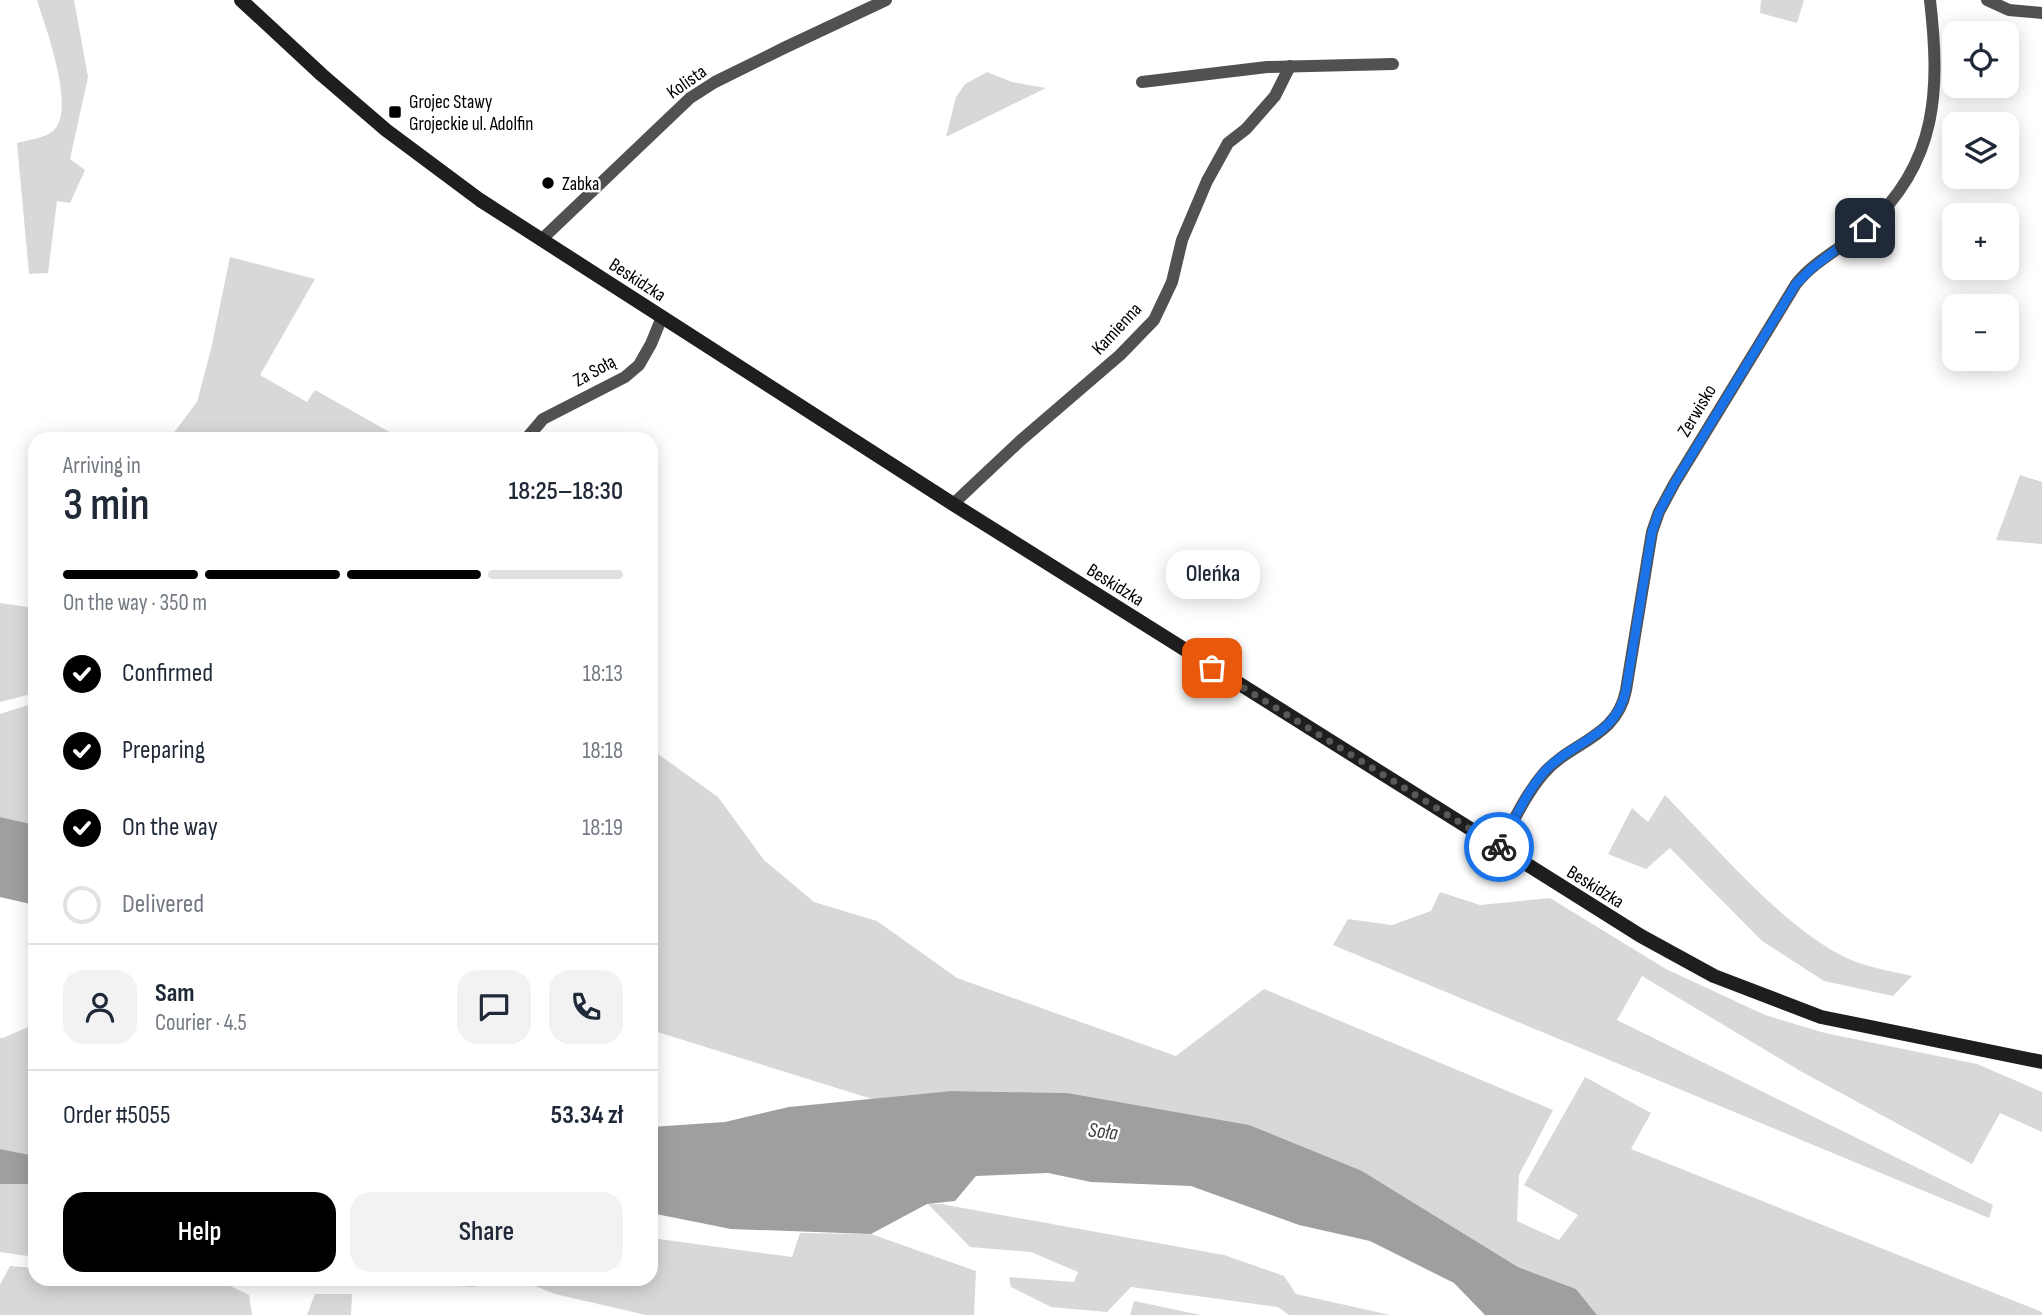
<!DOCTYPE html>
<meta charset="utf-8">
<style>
body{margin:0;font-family:"Sofia Sans Condensed",sans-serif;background:#f2f2f3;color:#1f2937;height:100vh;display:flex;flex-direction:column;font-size:26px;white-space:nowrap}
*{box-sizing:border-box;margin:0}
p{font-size:23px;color:#747a83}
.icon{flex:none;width:38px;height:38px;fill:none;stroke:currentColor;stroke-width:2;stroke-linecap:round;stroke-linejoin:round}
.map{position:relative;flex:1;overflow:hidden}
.drawer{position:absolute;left:28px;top:432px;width:630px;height:854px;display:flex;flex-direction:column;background:#fff;border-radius:21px;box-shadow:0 4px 18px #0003}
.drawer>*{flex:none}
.controls{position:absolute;left:1942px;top:21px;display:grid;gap:14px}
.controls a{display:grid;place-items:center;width:77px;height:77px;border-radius:14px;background:#fff;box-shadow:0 4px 18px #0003;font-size:35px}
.pin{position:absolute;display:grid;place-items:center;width:60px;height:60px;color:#fff;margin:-30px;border-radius:14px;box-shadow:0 4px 10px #0006}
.courier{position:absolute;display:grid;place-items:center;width:70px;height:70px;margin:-35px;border:5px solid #1a73e8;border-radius:50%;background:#fff;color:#222;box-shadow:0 2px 9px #0007}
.bubble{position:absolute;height:49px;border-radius:21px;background:#fff;box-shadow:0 4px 18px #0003;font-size:23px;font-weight:600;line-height:49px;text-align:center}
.summary em{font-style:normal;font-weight:600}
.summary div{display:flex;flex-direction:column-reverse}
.summary{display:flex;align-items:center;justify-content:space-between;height:119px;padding:0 35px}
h1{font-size:46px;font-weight:600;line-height:52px}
.bar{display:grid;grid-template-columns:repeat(4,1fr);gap:10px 7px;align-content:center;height:84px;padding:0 35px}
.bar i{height:9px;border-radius:5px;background:#e0e1e3}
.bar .active{background:#000}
.bar p{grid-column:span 4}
.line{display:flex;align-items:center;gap:18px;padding:0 35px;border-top:2px solid #e0e1e3}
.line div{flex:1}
.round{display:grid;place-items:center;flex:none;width:74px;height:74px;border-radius:21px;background:#f2f2f3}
ol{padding:0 35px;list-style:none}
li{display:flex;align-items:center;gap:21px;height:77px}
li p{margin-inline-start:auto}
li .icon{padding:7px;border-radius:50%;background:#000;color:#fff;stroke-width:4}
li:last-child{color:#747a83}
li i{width:38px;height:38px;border:4px solid #e0e1e3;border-radius:50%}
.primary-button{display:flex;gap:14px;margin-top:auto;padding:14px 35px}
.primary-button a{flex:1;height:80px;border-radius:21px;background:#000;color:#fff;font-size:28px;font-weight:600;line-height:80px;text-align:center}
.primary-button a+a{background:#f2f2f3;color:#1f2937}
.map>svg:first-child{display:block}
.green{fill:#d8d8d8}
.water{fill:#9f9f9f}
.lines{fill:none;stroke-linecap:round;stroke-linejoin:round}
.street{stroke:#515151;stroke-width:12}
.secondary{stroke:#1e1e1e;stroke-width:14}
.done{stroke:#595959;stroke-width:7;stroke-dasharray:0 12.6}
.route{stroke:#1a73e8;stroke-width:9}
.poi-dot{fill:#000;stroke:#fff;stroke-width:2.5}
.labels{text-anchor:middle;stroke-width:5;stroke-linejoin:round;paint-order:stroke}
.street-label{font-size:19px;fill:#000;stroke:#fff}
.poi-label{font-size:19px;fill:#000;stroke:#fff;text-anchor:start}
.water-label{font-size:21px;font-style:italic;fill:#404040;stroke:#fff}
</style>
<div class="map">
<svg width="2042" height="1315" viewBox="0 0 2042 1315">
<rect width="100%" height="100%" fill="#fff"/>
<!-- green -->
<g class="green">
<path d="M 37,0 L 74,0 L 88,77 L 70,159 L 85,170 L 70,203 L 57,201 L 48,273 L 29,274 L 17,143 C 28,140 45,138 53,131 C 77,110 45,26 37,0 Z"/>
<path d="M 1761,0 L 1804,0 L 1797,23 L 1760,13 Z"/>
<path d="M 987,72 L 1012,82 L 1046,88 L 946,137 L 956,97 L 965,84 Z"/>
<path d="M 230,257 L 315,279 L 260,375 L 307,402 L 315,390 L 402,439 L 169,439 L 197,402 L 211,349 Z"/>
<path d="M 2020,475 L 2042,482 L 2042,544 L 1996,540 Z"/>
<path d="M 0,603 L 35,608 L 35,693 L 0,702 Z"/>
<path d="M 35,703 L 35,825 L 0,817 L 0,714 Z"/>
<path d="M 651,749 L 718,797 L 764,860 L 814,902 L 877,921 L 957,978 L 1176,1056 L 1264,989 L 1553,1110 L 1519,1175 L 1517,1221 L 1559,1240 L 1578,1215 L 1524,1185 L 1585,1077 L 1651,1113 L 1631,1149 L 2042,1312 L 2042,1315 L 1597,1315 L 1576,1289 L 1518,1267 L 1362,1171 L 1067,1093 L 951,1091 L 872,1099 L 651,1030 Z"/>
<path d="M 1665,795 C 1718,849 1771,914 1835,952 C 1858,966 1887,970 1912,976 L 1893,996 L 1824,981 L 1762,941 L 1670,848 L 1646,869 L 1608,854 L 1632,808 L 1648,822 Z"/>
<path d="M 1440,892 L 1480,905 L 1550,898 L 1666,969 L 1765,1015 L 1825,1033 L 1977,1064 L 2042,1092 L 2042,1132 L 2000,1113 L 1972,1164 L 1802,1072 L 1642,976 L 1617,1020 L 1993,1205 L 1989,1218 L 1333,945 L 1348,919 L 1392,925 L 1431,911 Z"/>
<path d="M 35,1024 L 35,1156 L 0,1149 L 0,1038 L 3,1038 Z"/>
<path d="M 0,1184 L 35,1184 L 35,1257 L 0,1252 Z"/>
<path d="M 928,1204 L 941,1204 L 1224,1255 L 1284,1276 L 1296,1294 L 1390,1315 L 1289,1315 L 1278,1307 L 1131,1287 L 1107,1312 L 1051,1307 L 1011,1287 L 1009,1277 L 1074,1282 L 1078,1272 L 1031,1252 L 970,1247 Z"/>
<path d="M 800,1233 L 871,1234 L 976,1271 L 974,1315 L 646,1315 L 555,1294 L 518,1279 L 651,1279 L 651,1238 L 792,1257 Z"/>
<path d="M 10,1266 L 35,1268 L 35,1279 L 159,1279 L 228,1285 L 249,1295 L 252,1315 L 0,1315 L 0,1285 Z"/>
<path d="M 363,1279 L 499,1279 L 473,1287 Z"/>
<path d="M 315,1294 L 352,1294 L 351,1315 L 307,1315 Z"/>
<path d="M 1134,1301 L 1201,1315 L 1130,1315 Z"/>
</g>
<!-- water -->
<g class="water">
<path d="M 0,817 L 35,825 L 35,905 L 0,897 Z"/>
<path d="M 951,1091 L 1067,1093 L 1249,1125 L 1362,1171 L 1518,1267 L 1576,1289 L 1597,1315 L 1485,1315 L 1454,1283 L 1370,1241 L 1299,1225 L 1191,1186 L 1091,1182 L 1048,1173 L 976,1176 L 955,1201 L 927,1204 L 871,1234 L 731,1229 L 651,1213 L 651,1127 L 725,1122 L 789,1107 Z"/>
<path d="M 0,1149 L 35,1156 L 35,1184 L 0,1184 Z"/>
</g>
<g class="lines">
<!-- street -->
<g class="street">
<path d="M 1987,0 L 2009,10 L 2042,13"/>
<path d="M 1142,82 L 1267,67 L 1393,64"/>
<path d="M 541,240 L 690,98 L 715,82 L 786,47 L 886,0"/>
<path d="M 526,439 L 543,419 L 625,377 L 639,365 L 651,344 L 662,317"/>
<path d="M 953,504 L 1020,441 L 1120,355 L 1154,320 L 1172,282 L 1182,240 L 1207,181 L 1228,143 L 1246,129 L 1275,96 L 1290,66"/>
<path d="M 1499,848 C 1513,823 1525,795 1544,773 C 1572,741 1617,738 1626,690 L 1652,532 L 1659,512 L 1674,484 L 1796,284 C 1815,260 1844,247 1867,227 C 1939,162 1940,88 1930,0"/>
</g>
<!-- secondary -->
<path class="secondary" d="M 241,0 L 322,75 L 386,130 L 480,200 L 953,504 L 1641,936 L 1714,976 L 1821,1017 L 2042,1062"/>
</g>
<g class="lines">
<!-- done -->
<path class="done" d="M 1212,668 L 1499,847"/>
<!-- route -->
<path class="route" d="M 1499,847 C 1514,822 1525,794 1544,772 C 1573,740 1616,738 1626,690 L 1652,532 L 1659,512 L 1674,484 L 1796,284 L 1812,268 L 1865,228"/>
</g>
<!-- markers -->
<g class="poi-dot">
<rect x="388" y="105" width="14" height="14" rx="3.5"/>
<circle cx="548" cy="183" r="7"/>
</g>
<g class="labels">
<!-- street labels -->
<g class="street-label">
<text transform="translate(686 81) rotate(-35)" y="7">Kolista</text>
<text transform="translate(638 279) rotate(33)" y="7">Beskidzka</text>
<text transform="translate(1116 328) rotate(-47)" y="7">Kamienna</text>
<text transform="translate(594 370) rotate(-29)" y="7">Za Sołą</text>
<text transform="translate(1696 410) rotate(-59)" y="7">Zerwisko</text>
<text transform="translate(1116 584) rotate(32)" y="7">Beskidzka</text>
<text transform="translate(1596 886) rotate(32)" y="7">Beskidzka</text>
</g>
<!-- poi labels -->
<g class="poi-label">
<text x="409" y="108">Grojec Stawy<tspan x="409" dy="22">Grojeckie ul. Adolfin</tspan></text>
<text x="562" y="190">Zabka</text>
</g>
<!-- water labels -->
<g class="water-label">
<text transform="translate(1103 1131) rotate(7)" y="7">Soła</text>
</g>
</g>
</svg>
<div class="controls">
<a><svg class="icon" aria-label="locate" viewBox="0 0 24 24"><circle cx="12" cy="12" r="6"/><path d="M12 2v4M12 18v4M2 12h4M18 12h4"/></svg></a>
<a><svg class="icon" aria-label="layers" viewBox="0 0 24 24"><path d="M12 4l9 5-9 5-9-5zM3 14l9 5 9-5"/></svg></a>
<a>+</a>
<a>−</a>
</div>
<div class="pin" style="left:1212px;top:668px;background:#ea580c"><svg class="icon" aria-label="bag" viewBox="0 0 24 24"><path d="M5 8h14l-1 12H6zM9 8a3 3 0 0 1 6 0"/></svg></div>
<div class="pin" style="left:1865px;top:228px;background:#1f2937"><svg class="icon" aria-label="home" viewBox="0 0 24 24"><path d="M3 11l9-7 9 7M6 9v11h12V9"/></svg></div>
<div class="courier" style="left:1499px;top:847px"><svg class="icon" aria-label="bike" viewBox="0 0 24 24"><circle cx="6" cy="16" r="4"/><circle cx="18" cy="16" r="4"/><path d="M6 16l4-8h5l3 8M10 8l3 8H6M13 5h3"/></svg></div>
<div class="bubble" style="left:1166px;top:550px;width:94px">Oleńka</div>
<section class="drawer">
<div class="summary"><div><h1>3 min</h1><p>Arriving in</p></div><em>18:25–18:30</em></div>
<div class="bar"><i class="active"></i><i class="active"></i><i class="active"></i><i></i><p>On the way · 350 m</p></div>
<ol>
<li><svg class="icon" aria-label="check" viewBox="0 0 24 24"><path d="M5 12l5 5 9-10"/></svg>Confirmed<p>18:13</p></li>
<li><svg class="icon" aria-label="check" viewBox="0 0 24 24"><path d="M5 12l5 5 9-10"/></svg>Preparing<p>18:18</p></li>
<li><svg class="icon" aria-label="check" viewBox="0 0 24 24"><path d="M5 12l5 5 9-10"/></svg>On the way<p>18:19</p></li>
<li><i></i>Delivered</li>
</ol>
<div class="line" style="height:126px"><a class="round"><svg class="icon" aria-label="person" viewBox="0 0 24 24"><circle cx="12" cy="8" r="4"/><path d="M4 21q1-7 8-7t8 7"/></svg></a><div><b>Sam</b><p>Courier · 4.5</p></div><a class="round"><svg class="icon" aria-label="chat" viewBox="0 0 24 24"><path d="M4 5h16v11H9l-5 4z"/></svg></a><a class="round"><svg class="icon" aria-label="phone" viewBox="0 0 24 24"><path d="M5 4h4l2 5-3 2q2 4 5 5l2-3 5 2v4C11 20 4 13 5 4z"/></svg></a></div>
<div class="line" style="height:91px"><div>Order #5055</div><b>53.34 zł</b></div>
<div class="primary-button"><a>Help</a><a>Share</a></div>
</section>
</div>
